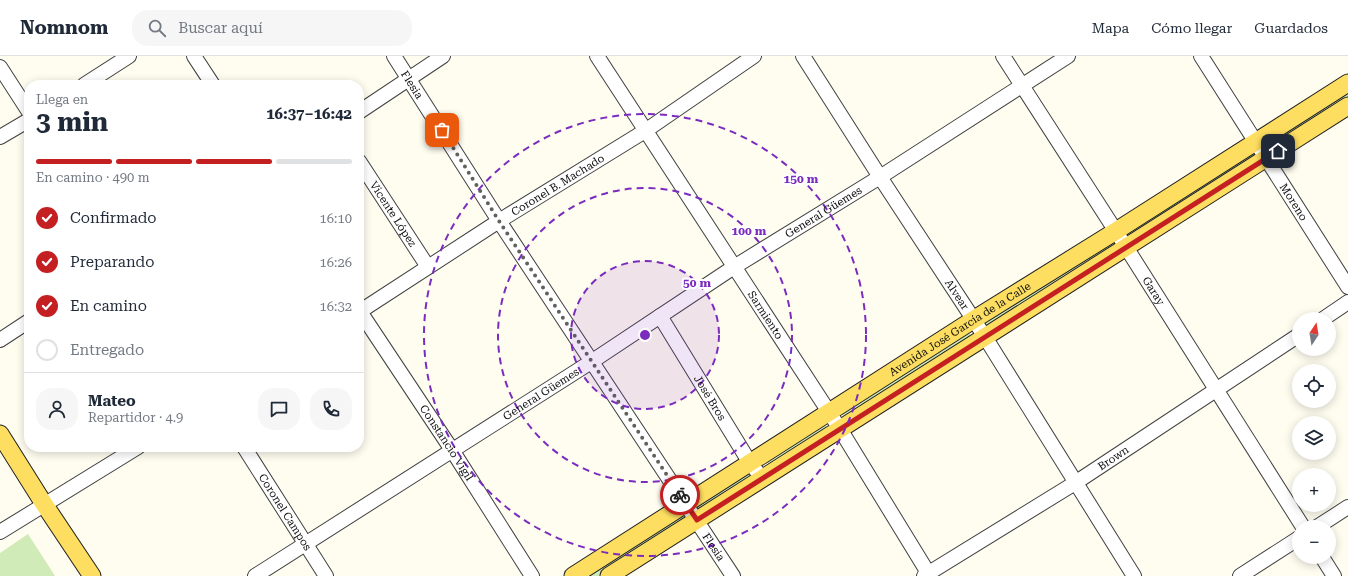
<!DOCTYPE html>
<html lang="es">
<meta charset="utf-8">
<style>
body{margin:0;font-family:"Roboto Serif",serif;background:#f6f6f7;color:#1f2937;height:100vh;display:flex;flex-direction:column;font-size:15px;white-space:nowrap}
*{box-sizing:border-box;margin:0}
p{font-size:13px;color:#747a83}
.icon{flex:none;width:22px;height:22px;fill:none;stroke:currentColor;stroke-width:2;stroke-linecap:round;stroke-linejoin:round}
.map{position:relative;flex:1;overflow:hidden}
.sheet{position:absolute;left:24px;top:24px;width:340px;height:372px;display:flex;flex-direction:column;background:#fff;border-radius:16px;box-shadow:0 2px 10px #0003}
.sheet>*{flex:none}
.needle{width:26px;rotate:12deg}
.fabs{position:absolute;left:1292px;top:256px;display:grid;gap:8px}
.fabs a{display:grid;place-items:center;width:44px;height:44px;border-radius:50%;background:#fff;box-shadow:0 2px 10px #0003;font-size:20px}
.pin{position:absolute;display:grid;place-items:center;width:34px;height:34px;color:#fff;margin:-17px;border-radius:8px;box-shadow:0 2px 6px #0006}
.courier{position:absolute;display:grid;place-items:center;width:40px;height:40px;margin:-20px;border:3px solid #c42022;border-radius:50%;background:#fff;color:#222;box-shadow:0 1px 5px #0007}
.summary em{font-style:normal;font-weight:700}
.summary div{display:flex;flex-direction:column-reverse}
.summary{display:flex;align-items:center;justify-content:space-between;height:68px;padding:0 12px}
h1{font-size:26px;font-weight:700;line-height:30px}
.bar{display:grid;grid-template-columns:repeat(4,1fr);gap:6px 4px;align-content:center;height:48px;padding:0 12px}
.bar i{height:5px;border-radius:3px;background:#e0e1e3}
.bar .active{background:#c42022}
.bar p{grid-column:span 4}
.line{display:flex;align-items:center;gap:10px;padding:0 12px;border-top:1px solid #e0e1e3}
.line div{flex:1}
.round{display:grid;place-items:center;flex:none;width:42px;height:42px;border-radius:16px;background:#f6f6f7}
ol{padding:0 12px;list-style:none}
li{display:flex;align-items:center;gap:12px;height:44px}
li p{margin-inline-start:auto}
li .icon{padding:4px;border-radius:50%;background:#c42022;color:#fff;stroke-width:4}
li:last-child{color:#747a83}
li i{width:22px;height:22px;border:2px solid #e0e1e3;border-radius:50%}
header{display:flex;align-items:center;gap:24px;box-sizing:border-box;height:56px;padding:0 20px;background:#fff;border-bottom:1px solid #e0e1e3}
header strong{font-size:19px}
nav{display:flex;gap:22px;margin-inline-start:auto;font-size:14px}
.search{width:280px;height:36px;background:#f6f6f7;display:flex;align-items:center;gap:10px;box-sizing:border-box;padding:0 14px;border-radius:16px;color:#747a83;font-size:15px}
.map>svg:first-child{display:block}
.green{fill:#d0ebb8}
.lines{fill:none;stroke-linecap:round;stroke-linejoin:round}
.minor-casing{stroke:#414141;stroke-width:16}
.major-casing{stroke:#1f1f1f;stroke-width:19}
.minor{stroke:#fff;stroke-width:14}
.major{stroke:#fdde61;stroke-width:17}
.done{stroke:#62625d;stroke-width:4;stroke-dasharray:0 7.2}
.route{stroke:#c42022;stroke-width:5}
.ring{fill:none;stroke:#7b2cbf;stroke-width:2;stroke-dasharray:7 5}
.labels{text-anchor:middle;stroke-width:4;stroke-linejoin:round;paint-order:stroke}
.street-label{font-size:11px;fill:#0e0e0e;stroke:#fff}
.centre{fill:#7b2cbf;stroke:#fff;stroke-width:2}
.ring-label{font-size:12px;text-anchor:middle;font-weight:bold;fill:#7b2cbf;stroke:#fff;stroke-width:4;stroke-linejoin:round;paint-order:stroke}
</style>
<header>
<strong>Nomnom</strong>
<div class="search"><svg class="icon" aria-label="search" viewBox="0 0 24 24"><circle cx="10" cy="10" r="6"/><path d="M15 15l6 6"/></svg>Buscar aquí</div>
<nav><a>Mapa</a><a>Cómo llegar</a><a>Guardados</a></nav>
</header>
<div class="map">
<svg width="1348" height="520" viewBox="0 0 1348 520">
<rect width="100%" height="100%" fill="#fffdf0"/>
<!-- green -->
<g class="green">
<path d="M 1348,33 L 1348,44 L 1273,93 L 1268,85 Z"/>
<path d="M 1253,92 L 1258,100 L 1132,182 L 1127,174 Z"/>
<path d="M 1110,185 L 1115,193 L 989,275 L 984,268 Z"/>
<path d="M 967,274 L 972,282 L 846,364 L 841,356 Z"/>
<path d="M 824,367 L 829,375 L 771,412 L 766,405 Z"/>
<path d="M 752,413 L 757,420 L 699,458 L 694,450 Z"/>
<path d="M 681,458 L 686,466 L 603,520 L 586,520 Z"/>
<path d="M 28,478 L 55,520 L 0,520 L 0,497 Z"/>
</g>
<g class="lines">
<defs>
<g id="minor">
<path d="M 194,0 L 213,29"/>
<path id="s1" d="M 394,0 L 499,165 L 733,520"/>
<path id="s2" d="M 597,0 L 840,373 L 930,520"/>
<path id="s3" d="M 803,0 L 880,121 L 985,281 L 1134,520"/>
<path id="s4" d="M 1003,0 L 1126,191 L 1303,471"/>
<path id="s5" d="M 1201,0 L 1348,231"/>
<path d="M 0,11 L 29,56"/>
<path d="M 84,29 L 129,0"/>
<path d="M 359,56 L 443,0"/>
<path d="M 0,81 L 29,64"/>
<path id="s6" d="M 359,105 L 428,211"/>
<path id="s7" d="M 359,254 L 452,394 L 532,520"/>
<path id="s8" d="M 359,256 L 499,165 L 645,75 L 754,0"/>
<path id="s9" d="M 660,260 L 750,407 L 762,422"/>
<path d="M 1323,263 L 1348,246"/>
<path d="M 0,284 L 29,265"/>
<path id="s10" d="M 244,391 L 326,520"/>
<path d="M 1317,471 L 1348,451"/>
<path d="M 0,476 L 138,391"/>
<path d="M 1322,501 L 1334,520"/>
<path id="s11" d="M 255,520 L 591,306 L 734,211 L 880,121 L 1068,0"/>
<path id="s12" d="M 924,520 L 1075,427 L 1299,279"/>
<path d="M 1240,520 L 1299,482"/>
</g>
<g id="major">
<path d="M 0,378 L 44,448 L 92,520"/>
<path id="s13" d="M 573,520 L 973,264 L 1116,175 L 1348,27"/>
<path d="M 609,520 L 1348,50"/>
</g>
</defs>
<!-- minor casing -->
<use href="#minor" class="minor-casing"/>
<!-- major casing -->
<use href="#major" class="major-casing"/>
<!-- minor -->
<use href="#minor" class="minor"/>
<!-- major -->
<use href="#major" class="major"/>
</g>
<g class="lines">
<!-- done -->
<path class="done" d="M 442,74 L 499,165 L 680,439"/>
<!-- route -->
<path class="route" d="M 680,439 L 697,464 L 1278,95"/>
</g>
<!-- distance rings -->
<circle cx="645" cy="279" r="74" fill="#7b2cbf" fill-opacity=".12"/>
<g class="ring">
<circle cx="645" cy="279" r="74"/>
<circle cx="645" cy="279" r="147"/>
<circle cx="645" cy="279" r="221"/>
</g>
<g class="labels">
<!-- street labels -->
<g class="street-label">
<text dy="4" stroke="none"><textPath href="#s1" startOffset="34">Flesia</textPath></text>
<text dy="4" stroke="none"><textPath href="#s8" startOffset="236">Coronel B. Machado</textPath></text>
<text dy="4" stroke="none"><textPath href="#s5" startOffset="173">Moreno</textPath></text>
<text dy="4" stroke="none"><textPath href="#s11" startOffset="675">General Güemes</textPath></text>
<text dy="4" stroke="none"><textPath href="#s6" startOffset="63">Vicente López</textPath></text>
<text dy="4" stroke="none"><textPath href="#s4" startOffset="279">Garay</textPath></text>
<text dy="4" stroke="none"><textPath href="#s3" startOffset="284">Alvear</textPath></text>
<text dy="4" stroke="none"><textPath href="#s2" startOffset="309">Sarmiento</textPath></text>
<text dy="4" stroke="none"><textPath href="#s13" startOffset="459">Avenida José García de la Calle</textPath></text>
<text dy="4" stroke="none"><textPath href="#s11" startOffset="339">General Güemes</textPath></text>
<text dy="4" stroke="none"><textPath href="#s9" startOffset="96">José Bros</textPath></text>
<text dy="4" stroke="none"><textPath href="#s7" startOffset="159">Constancio Vigil</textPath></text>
<text dy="4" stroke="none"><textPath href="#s12" startOffset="223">Brown</textPath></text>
<text dy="4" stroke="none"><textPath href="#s10" startOffset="77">Coronel Campos</textPath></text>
<text dy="4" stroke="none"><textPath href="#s1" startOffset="586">Flesia</textPath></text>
</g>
</g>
<circle cx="645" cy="279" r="6" class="centre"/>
<g class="ring-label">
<text x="801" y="127">150 m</text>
<text x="749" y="179">100 m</text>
<text x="697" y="231">50 m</text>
</g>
</svg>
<div class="fabs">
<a><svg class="needle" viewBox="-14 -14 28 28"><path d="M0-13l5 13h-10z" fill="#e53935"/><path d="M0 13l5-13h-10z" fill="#747a83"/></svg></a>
<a><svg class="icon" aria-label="locate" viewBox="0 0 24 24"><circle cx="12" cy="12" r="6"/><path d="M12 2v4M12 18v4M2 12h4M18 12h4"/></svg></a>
<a><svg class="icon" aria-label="layers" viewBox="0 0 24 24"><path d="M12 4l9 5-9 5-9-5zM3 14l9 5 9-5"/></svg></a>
<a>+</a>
<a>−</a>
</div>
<div class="pin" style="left:442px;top:74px;background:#ea580c"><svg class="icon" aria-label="bag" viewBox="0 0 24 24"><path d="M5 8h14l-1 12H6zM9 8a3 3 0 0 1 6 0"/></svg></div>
<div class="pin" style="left:1278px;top:95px;background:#1f2937"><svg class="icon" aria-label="home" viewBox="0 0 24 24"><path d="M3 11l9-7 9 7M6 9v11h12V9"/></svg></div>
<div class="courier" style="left:680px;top:439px"><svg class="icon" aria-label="bike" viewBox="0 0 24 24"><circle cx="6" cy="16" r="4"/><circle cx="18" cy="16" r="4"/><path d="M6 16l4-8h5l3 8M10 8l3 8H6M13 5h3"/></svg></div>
<section class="sheet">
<div class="summary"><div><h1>3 min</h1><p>Llega en</p></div><em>16:37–16:42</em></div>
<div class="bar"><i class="active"></i><i class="active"></i><i class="active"></i><i></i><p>En camino · 490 m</p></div>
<ol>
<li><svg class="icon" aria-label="check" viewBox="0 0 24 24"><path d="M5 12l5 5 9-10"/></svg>Confirmado<p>16:10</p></li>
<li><svg class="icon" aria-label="check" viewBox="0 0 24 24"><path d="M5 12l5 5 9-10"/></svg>Preparando<p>16:26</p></li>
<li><svg class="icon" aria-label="check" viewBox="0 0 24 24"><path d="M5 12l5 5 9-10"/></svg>En camino<p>16:32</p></li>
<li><i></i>Entregado</li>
</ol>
<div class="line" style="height:72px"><a class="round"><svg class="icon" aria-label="person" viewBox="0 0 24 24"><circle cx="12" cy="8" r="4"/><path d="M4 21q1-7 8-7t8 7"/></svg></a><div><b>Mateo</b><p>Repartidor · 4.9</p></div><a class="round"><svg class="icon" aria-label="chat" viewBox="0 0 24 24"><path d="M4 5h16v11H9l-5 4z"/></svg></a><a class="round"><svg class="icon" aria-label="phone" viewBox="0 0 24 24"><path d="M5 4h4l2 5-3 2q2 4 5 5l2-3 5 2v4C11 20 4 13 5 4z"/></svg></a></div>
</section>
</div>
